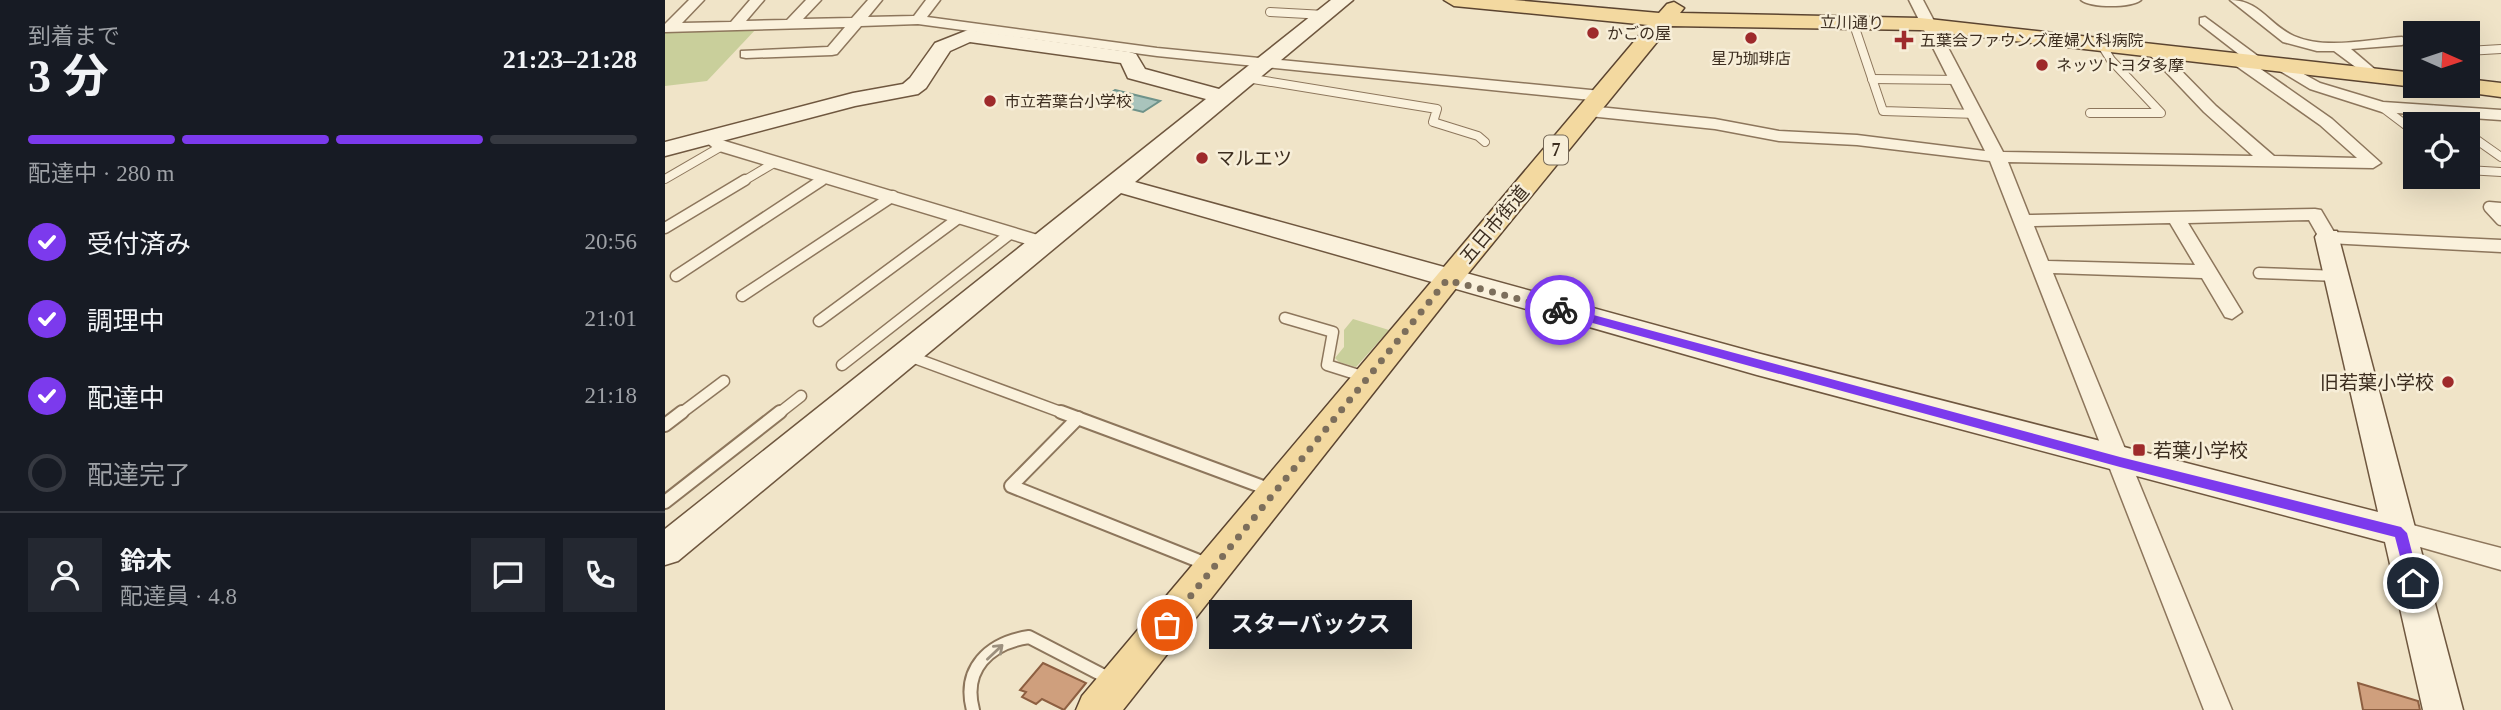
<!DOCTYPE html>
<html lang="ja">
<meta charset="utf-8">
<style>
body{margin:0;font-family:"Times New Roman","Noto Sans JP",serif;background:#242831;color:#f1f3f6;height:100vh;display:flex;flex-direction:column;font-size:26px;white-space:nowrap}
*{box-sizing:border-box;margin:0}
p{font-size:23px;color:#9ea1a6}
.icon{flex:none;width:38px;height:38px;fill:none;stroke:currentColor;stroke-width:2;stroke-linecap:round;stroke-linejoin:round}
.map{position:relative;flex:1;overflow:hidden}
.panel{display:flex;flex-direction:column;background:#171b24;width:665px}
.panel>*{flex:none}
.needle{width:46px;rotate:93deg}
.fabs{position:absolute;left:1738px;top:21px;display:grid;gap:14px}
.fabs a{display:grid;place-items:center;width:77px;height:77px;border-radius:0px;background:#171b24;box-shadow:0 7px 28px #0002;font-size:35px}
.pin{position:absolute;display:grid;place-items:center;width:60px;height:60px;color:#fff;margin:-30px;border:4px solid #fff;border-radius:50%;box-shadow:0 2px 7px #0007}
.courier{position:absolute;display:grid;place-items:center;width:70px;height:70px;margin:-35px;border:5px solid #7c3aed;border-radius:50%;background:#fff;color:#222;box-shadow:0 2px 9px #0007}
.bubble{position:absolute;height:49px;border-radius:0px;background:#171b24;box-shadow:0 7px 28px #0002;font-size:23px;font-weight:700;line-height:49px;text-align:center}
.summary em{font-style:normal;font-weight:700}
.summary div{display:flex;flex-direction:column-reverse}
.summary{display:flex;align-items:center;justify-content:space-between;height:119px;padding:0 28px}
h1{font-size:46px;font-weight:700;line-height:52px}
.bar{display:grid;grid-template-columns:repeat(4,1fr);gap:10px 7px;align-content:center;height:84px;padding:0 28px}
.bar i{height:9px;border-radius:5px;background:#363941}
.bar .on{background:#7c3aed}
.bar p{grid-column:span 4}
.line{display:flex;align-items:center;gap:18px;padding:0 28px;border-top:2px solid #363941}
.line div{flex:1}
.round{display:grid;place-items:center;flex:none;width:74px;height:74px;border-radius:0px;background:#242831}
ol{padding:0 28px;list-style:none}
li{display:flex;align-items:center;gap:21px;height:77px}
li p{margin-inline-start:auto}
li .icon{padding:7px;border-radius:50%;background:#7c3aed;color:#fff;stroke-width:4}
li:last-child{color:#9ea1a6}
li i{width:38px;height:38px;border:4px solid #363941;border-radius:50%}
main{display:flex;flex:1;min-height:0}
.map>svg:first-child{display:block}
.green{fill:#c9cf9b}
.water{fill:#a9c4bc;stroke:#6f938a;stroke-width:2}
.building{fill:#cf9f7d;stroke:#8d5f41;stroke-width:2}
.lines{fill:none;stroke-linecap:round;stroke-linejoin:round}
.lane-far2-casing{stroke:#8d765c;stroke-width:10}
.lane-far1-casing{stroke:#8d765c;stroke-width:13}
.lane-casing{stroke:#8d765c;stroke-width:16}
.street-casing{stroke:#8d765c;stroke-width:3}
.secondary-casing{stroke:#6f573f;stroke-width:3}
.primary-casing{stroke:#5b4430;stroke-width:3}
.lane-far2{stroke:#faf1dc;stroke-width:8}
.lane-far1{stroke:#faf1dc;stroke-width:10}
.lane{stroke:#faf1dc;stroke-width:12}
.street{fill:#faf1dc;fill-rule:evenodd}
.secondary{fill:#faf1dc;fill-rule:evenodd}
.primary{fill:#f3d9a0;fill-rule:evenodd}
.oneway{stroke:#9c907e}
.route{fill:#7c3aed}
.done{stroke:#7c6e5b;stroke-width:7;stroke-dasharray:0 12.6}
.poi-dot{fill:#9e2a2b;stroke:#f7eed8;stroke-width:2.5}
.labels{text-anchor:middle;stroke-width:5;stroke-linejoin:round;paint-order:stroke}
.far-street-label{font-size:16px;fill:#3d2e20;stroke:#f7eed8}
.far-poi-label{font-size:16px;fill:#3d2e20;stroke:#f7eed8;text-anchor:start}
.shield{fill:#f7eed8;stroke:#756857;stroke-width:2}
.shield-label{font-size:18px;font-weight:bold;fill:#3d2e20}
.poi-label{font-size:19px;fill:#3d2e20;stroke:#f7eed8;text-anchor:start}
.street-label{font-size:19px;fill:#3d2e20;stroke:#f7eed8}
</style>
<main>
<section class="panel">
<div class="summary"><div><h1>3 分</h1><p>到着まで</p></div><em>21:23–21:28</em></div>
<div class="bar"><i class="on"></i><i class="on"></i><i class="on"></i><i></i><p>配達中 · 280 m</p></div>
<ol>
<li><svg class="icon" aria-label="check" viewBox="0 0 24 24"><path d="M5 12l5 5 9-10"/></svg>受付済み<p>20:56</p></li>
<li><svg class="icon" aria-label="check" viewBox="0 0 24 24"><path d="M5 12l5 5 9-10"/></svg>調理中<p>21:01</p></li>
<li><svg class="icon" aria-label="check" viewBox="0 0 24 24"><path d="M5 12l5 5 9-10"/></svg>配達中<p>21:18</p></li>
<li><i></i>配達完了</li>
</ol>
<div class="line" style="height:126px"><a class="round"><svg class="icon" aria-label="person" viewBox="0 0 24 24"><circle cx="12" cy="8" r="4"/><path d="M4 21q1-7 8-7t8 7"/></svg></a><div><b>鈴木</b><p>配達員 · 4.8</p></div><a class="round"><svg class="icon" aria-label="chat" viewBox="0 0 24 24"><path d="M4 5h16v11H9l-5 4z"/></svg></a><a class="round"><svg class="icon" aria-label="phone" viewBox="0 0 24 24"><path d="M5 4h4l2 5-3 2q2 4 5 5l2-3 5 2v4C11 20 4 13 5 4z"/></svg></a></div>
</section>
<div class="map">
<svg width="1836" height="710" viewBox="0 0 1836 710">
<rect width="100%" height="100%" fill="#f0e4c8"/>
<!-- green -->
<g class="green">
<path d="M 92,28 L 42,81 L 0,86 L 0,32 Z"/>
<path d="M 688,319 L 724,330 L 691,367 L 674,362 L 670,358 L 679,347 L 679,330 Z"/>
</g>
<!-- water -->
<path class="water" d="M 450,90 L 495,101 L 478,112 L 434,101 Z"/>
<!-- building -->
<g class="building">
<path d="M 378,663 L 421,683 L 399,710 L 377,699 L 371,704 L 357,697 L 361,692 L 355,690 Z"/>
<path d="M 1693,683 L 1753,701 L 1755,710 L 1698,710 Z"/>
</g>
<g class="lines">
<defs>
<g id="lane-far2">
<path d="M 605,12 L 660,15"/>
<path d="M 1188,22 L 1218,111 L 1312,114"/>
<path d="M 1802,51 L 1836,49"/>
<path d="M 582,78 L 772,109 L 768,122 L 813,136 L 820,142"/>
<path d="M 1207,79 L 1294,80"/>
<path d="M 1717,107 L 1750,132"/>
<path d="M 1769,110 L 1790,124"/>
<path d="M 1425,113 L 1496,113 L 1446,60 L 1436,44"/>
<path d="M 1802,133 L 1836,157"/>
<path d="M 1802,170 L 1836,172"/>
<path d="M 0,179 L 57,146"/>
<path d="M 77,182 L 109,163"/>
<path d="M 155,182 L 161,178"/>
</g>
<g id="lane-far1">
<path d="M 1836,208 L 1824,207 L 1836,220"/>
<path d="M 0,228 L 80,180"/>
<path d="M 1594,273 L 1673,276"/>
<path d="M 11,276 L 157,180"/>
<path d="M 77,296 L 228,196"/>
<path d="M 620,318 L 668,332 L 662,365 L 700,377"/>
<path d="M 154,321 L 295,217"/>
<path d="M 244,356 L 401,414"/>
<path d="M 177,365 L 346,233"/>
<path d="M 15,414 L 59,381"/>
<path d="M 113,414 L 136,396"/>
</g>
<g id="lane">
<path d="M 396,412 L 606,490"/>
<path d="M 413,418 L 346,486 L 544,565"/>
<path d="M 0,425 L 17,412"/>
<path d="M 0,502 L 115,412"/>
<path d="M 308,710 C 297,669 324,643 364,637 L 447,680"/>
</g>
<g id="street">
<path d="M 24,0 L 39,0 L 17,23 L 66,22 L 85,0 L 99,0 L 81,21 L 122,20 L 141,0 L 156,0 L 138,19 L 187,18 L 203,0 L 217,0 L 203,17 L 249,16 L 261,0 L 275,0 L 262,17 L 492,48 L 936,91 L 944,96 L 936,101 L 492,56 L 253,24 L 196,26 L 172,54 L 167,55 L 81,58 L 76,57 L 76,51 L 163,47 L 180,27 L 0,32 L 0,24 Z"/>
<path d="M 1244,0 L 1258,0 L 1338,152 L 1588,156 L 1539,112 L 1483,53 L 1481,50 L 1488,46 L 1493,47 L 1551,106 L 1609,156 L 1692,158 L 1655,125 L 1567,63 L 1565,60 L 1572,56 L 1584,62 L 1535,24 L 1535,18 L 1540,17 L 1601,62 L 1590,65 L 1667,119 L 1716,163 L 1708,168 L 1343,162 L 1364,215 L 1650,209 L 1656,210 L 1669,232 L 1836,240 L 1836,252 L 1663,243 L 1656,241 L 1644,220 L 1523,223 L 1577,312 L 1567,319 L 1560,317 L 1537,278 L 1388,273 L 1567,710 L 1539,710 L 1325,161 L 1192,145 L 1114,141 L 1050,129 L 924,116 L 916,111 L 924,106 L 1050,119 L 1114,131 L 1192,135 L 1320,151 ZM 1505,223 L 1530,265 L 1383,261 L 1369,226 Z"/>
<path d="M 1416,0 L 1476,0 C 1466,8 1426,8 1416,0 Z"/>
<path d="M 1565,0 C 1595,0 1604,25 1629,36 C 1661,50 1704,39 1737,37 L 1744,41 L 1737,45 L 1686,49 L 1713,72 L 1716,75 L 1708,80 L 1669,51 L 1652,51 L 1618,42 Z"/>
<path d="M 1615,61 L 1655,83 L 1718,102 L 1836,110 L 1836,120 L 1717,112 L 1645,89 L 1610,68 L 1610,62 Z"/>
<path d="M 49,131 L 55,133 L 57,140 L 63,142 L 386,239 L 388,243 L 386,247 L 372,247 L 51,150 L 41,142 L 43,133 Z"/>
<path d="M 1736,522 L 1836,548 L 1836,570 L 1727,539 L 1724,532 L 1727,525 Z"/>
</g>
<path id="secondary" d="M 666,0 L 688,0 L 470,182 L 1092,353 L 1713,512 L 1650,237 L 1654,231 L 1672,231 L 1798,710 L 1758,710 L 1720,542 L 1092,375 L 456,193 L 13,561 L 0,565 L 0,529 L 541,99 L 463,78 L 456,63 L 305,42 L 285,51 L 261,88 L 253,94 L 190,106 L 0,156 L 0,142 L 188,93 L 238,84 L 245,78 L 270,43 L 303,30 L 464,52 L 471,54 L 480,69 L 554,89 Z"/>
<g id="primary">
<path d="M 779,0 L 849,0 L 994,13 L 1002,4 L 1009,2 L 1019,8 L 1015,13 L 1255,18 L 1750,73 L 1750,86 L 1754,86 L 1750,87 L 1255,30 L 1005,26 L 792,287 L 458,710 L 411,710 L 417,696 L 983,25 L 789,6 Z"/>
<path d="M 1802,79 L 1836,83 L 1836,97 L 1791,91 L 1787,86 L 1802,86 Z"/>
</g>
</defs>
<!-- lane-far2 casing -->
<use href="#lane-far2" class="lane-far2-casing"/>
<!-- lane-far1 casing -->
<use href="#lane-far1" class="lane-far1-casing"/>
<!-- lane casing -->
<use href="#lane" class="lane-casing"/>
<!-- street casing -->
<use href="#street" class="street-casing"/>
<!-- secondary casing -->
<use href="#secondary" class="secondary-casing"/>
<!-- primary casing -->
<use href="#primary" class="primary-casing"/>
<!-- lane-far2 -->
<use href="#lane-far2" class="lane-far2"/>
<!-- lane-far1 -->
<use href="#lane-far1" class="lane-far1"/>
<!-- lane -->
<use href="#lane" class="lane"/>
<!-- street -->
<use href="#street" class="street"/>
<!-- secondary -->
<use href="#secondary" class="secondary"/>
<!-- primary -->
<use href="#primary" class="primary"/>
</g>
<!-- one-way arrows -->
<defs><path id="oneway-shaft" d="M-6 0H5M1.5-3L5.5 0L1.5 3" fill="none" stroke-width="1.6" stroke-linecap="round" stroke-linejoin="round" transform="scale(1.75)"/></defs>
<use class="oneway" href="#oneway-shaft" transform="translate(330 652) rotate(-43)"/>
<!-- route -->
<path class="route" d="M 895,306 L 1455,457 L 1736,527 L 1742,533 L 1755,583 L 1753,587 L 1743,587 L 1730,537 L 1455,467 L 891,313 L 891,307 Z"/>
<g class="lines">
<!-- done -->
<path class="done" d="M 502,625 L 782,280 L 895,310"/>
</g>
<!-- markers -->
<g class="poi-dot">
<circle cx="928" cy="33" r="7"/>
<circle cx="1086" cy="38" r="7"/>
<path d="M1235.5 29.5h7v7h7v7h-7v7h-7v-7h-7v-7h7z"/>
<circle cx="1377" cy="65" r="7"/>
<circle cx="325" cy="101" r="7"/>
<circle cx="537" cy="158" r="7"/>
<circle cx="1783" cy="382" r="7"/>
<rect x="1467" y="443" width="14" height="14" rx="3.5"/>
</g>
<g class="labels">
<!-- far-street labels -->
<g class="far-street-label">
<text transform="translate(1187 22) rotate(1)" y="6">立川通り</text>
</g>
<!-- far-poi labels -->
<g class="far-poi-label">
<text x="942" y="39">かごの屋</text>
<text x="1255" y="46">五葉会ファウンズ産婦人科病院</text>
<text x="1086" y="64" text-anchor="middle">星乃珈琲店</text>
<text x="1391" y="71">ネッツトヨタ多摩</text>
<text x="339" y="107">市立若葉台小学校</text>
</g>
<!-- shield labels -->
<rect class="shield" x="879" y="135.5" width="24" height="29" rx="5"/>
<g class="shield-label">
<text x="891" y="156">7</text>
</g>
<!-- poi labels -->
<g class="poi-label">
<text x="551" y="165">マルエツ</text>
<text x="1769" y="389" text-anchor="end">旧若葉小学校</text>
<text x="1488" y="457">若葉小学校</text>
</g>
<!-- street labels -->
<g class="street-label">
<text transform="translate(829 224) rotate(-50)" y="7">五日市街道</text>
</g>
</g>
</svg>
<div class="fabs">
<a><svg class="needle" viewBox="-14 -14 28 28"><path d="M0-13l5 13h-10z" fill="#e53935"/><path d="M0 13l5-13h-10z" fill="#9ea1a6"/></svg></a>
<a><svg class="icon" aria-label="locate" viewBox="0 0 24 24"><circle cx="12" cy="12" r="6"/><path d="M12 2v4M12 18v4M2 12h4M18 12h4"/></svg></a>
</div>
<div class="pin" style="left:502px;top:625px;background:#ea580c"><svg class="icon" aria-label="bag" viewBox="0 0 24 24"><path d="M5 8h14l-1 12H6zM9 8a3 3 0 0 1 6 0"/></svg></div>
<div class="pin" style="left:1748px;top:583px;background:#1f2937"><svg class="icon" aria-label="home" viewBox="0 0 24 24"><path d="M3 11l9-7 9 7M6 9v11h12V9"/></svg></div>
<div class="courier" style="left:895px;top:310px"><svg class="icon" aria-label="bike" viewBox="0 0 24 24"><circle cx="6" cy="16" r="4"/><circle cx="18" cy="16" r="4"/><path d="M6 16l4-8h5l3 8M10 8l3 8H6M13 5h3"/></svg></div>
<div class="bubble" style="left:544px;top:600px;width:203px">スターバックス</div>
</div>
</main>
